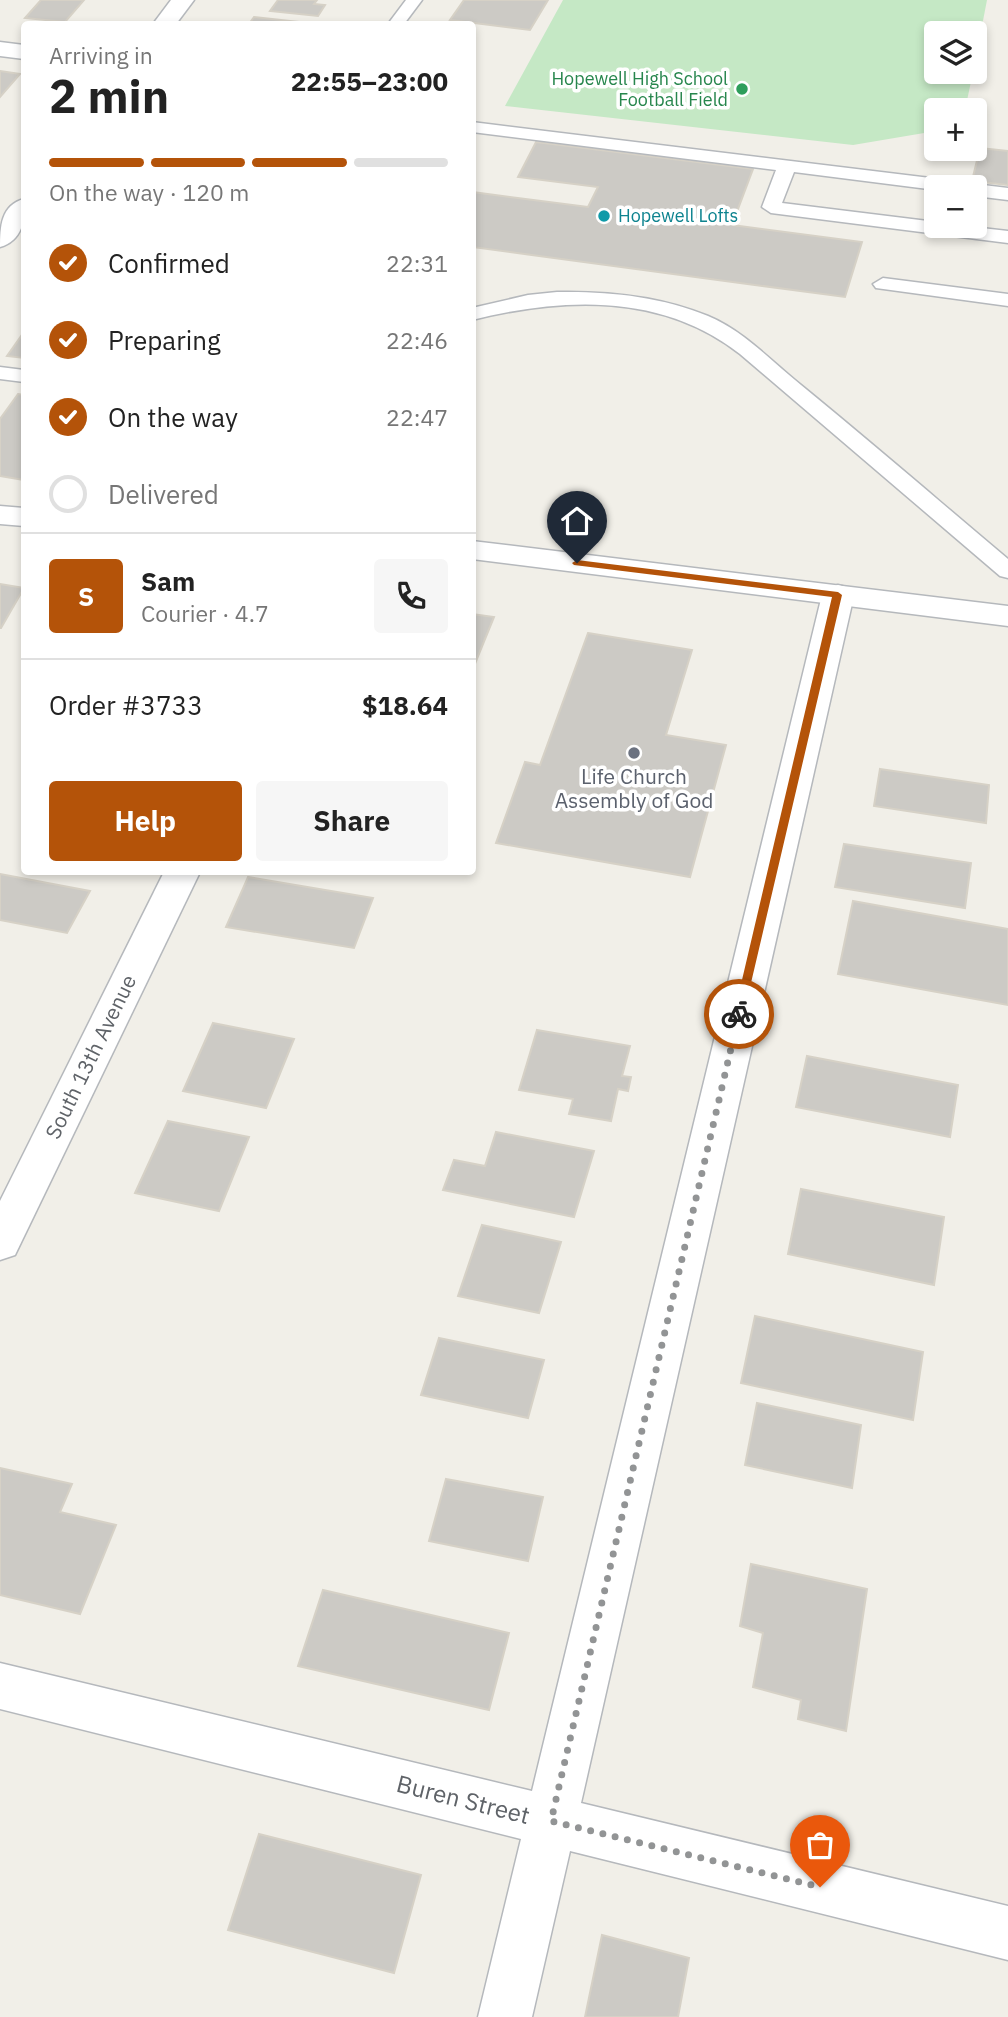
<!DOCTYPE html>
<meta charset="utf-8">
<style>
body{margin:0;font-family:"IBM Plex Sans",sans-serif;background:#f6f6f6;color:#222;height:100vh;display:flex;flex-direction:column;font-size:26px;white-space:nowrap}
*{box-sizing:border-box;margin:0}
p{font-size:23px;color:#767676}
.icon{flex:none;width:38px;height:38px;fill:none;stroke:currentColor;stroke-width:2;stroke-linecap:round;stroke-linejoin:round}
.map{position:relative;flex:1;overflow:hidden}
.panel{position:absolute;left:21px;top:21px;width:455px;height:854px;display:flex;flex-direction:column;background:#fff;border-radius:7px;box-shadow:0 4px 10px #0003}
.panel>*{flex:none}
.buttons{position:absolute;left:924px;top:21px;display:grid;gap:14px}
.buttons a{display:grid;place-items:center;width:63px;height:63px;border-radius:7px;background:#fff;box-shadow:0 4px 10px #0003;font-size:35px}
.pin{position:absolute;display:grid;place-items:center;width:60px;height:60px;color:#fff;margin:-72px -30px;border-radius:50% 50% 50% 0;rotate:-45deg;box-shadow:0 0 7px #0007}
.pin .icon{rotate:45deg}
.courier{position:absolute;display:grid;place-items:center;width:70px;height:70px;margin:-35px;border:5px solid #b45309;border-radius:50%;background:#fff;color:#222;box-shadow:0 2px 9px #0007}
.headline em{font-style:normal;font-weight:700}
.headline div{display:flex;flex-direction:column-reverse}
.headline{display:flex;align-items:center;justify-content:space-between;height:119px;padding:0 28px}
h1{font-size:46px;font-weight:700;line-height:52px}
.bar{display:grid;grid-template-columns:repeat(4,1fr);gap:10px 7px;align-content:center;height:84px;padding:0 28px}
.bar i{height:9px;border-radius:5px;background:#e0e0e0}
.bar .active{background:#b45309}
.bar p{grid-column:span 4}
.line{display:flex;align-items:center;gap:18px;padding:0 28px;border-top:2px solid #e0e0e0}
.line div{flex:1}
.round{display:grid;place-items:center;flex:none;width:74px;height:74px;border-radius:7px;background:#f6f6f6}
ol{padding:0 28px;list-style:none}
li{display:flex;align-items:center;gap:21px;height:77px}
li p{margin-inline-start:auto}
li .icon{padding:7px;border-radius:50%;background:#b45309;color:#fff;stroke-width:4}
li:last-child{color:#767676}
li i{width:38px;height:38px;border:4px solid #e0e0e0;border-radius:50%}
.cta{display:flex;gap:14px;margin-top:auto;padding:14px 28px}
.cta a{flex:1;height:80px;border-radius:7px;background:#b45309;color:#fff;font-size:28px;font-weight:700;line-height:80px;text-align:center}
.cta a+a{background:#f6f6f6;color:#222}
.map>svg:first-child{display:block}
.green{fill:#c5e8c5}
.building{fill:#cccac5;stroke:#d6d1c6;stroke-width:2}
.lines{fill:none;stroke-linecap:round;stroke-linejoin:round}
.service-casing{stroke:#b5b8bc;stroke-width:3}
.minor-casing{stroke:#b5b8bc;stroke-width:3}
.tertiary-casing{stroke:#b5b8bc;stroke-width:3}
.service{fill:#fff;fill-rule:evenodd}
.minor{fill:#fff;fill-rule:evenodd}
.tertiary{fill:#fff;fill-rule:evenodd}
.route{fill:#b45309}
.done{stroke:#929495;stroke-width:7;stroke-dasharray:0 12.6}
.leisure-dot{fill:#2e9e5b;stroke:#fff;stroke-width:2.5}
.culture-dot{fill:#0f9aa8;stroke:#fff;stroke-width:2.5}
.worship-dot{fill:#6b7280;stroke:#fff;stroke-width:2.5}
.labels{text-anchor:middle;stroke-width:7;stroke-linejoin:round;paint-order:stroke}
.far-leisure-label{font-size:18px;fill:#27864d;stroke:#fff;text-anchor:end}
.far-culture-label{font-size:18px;fill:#0d838f;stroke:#fff;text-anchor:start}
.worship-label{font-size:21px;fill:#5b616d;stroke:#fff}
.street-label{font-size:21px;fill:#5f6368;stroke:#fff}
.near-street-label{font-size:24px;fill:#5f6368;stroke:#fff}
</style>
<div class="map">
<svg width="1008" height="2017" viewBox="0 0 1008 2017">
<rect width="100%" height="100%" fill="#f1efe8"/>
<!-- green -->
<path class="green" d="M 563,0 L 987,0 L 975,62 L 975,33 L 936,33 L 936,72 L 973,72 L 965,110 L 936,110 L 936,131 L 853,145 L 505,106 Z"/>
<!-- building -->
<g class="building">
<path d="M 41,0 L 84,0 L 65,22 L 25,18 Z"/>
<path d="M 278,0 L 317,0 L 314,4 L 325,5 L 318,16 L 270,11 Z"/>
<path d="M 464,0 L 548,0 L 530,30 L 450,20 Z"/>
<path d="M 254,17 L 317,24 L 249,24 Z"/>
<path d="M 0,71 L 20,74 L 0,97 Z"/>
<path d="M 536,142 L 753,169 L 732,225 L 862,242 L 845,297 L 472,247 L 472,192 L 588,207 L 598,187 L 518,177 Z"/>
<path d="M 980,148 L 1008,151 L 1008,185 L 972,181 Z"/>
<path d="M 24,332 L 24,358 L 7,356 Z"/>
<path d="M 18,394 L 24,395 L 24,480 L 0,476 L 0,419 Z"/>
<path d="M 0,584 L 24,588 L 1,628 L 0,628 Z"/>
<path d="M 472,614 L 494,617 L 472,671 Z"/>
<path d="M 588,633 L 692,650 L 666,735 L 726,745 L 690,877 L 496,843 L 525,762 L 540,765 Z"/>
<path d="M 880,769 L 989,785 L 986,823 L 874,806 Z"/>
<path d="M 844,844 L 971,863 L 965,908 L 835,887 Z"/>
<path d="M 0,874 L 90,891 L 67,933 L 0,920 Z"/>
<path d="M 248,877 L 373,898 L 354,948 L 226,927 Z"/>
<path d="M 853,901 L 1008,929 L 1008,1005 L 838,974 Z"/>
<path d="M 213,1023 L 294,1039 L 266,1108 L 183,1091 Z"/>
<path d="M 537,1030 L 630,1046 L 622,1076 L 631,1077 L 628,1091 L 618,1089 L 611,1121 L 569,1114 L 573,1099 L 519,1090 Z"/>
<path d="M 807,1056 L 958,1085 L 950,1137 L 796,1107 Z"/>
<path d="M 168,1121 L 249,1137 L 219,1211 L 135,1193 Z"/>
<path d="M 496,1132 L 594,1151 L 574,1217 L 443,1190 L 454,1160 L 485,1166 Z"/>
<path d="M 801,1189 L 944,1217 L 934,1285 L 788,1254 Z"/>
<path d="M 482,1225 L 561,1242 L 539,1313 L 458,1296 Z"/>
<path d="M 755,1316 L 923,1352 L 913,1420 L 741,1383 Z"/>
<path d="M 439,1338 L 544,1360 L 528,1418 L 421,1395 Z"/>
<path d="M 757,1403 L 861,1425 L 852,1488 L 745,1465 Z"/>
<path d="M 0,1468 L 72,1484 L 60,1512 L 116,1525 L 80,1614 L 0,1595 Z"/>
<path d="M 446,1479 L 543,1497 L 528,1561 L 429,1541 Z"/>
<path d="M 751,1564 L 867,1589 L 846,1731 L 798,1719 L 801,1700 L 753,1687 L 763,1633 L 740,1626 Z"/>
<path d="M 323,1590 L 509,1633 L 489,1710 L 298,1666 Z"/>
<path d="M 259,1834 L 421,1875 L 394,1973 L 228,1930 Z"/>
<path d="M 602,1935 L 689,1958 L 678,2017 L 585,2017 Z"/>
</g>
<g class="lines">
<defs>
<g id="service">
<path d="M 406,0 L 422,0 L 404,24 L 388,24 Z"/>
<path d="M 472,122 L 955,181 L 964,187 L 936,187 L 936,190 L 794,172 L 782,203 L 936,222 L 936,226 L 964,226 L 1008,231 L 1008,243 L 771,213 L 762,207 L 776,170 L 472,132 Z"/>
<path d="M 975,184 L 1008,188 L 1008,200 L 975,196 L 975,187 L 968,187 Z"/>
<path d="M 883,278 L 1008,294 L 1008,306 L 876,288 L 873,284 Z"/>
<path d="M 557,292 C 607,291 660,296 708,316 C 744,331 771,361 801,385 C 871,442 939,501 1008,559 L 1008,578 L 1000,576 L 740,354 C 662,293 564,297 472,320 L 472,308 L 528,295 Z"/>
<path d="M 0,367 L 24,370 L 24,382 L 0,379 Z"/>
</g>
<g id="minor">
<path d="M 171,0 L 194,0 L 176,24 L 153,24 Z"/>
<path d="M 0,42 L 24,45 L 24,59 L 0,56 Z"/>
<path d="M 24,199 C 26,219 22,241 0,247 C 0,227 1,205 24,199 Z"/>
<path d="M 838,585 L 849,588 L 854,595 L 581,1803 L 1008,1906 L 1008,1960 L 570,1851 L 532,2017 L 478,2017 L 521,1839 L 0,1709 L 0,1663 L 532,1791 L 822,595 L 827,588 Z"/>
<path d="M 164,872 L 200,872 L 15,1255 L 0,1260 L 0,1201 Z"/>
</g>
<g id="tertiary">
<path d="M 0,506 L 24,508 L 24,526 L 0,524 Z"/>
<path d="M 472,541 L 1008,606 L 1008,626 L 472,559 Z"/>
</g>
</defs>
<!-- service casing -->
<use href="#service" class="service-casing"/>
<!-- minor casing -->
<use href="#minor" class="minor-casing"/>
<!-- tertiary casing -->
<use href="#tertiary" class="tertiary-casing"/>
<!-- service -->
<use href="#service" class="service"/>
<!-- minor -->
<use href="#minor" class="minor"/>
<!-- tertiary -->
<use href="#tertiary" class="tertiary"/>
</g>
<!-- route -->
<path class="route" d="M 577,560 L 838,592 L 842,595 L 743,1017 L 735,1017 L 734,1014 L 832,597 L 574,565 L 572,563 Z"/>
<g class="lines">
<!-- done -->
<path class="done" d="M 739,1014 L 551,1821 L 820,1887"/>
</g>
<!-- markers -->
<circle class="leisure-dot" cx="742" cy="89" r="7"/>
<circle class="culture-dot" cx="604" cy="216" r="7"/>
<circle class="worship-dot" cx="634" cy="753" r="7"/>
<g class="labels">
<!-- far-leisure labels -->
<g class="far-leisure-label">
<text x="728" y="85">Hopewell High School<tspan x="728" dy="21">Football Field</tspan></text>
</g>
<!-- far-culture labels -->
<g class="far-culture-label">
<text x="618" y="222">Hopewell Lofts</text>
</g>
<!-- worship labels -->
<g class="worship-label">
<text x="634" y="784">Life Church<tspan x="634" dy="24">Assembly of God</tspan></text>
</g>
<!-- street labels -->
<g class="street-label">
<text transform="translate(91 1057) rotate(-64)" y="7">South 13th Avenue</text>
</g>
<!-- near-street labels -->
<g class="near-street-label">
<text transform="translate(463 1800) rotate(14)" y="8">Buren Street</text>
</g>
</g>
</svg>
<div class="buttons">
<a><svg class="icon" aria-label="layers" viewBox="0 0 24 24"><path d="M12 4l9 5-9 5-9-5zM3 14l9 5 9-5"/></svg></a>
<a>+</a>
<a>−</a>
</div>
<div class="pin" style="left:820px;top:1887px;background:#ea580c"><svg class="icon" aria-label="bag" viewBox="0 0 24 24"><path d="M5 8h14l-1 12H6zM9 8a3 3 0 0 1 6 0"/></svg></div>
<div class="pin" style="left:577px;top:563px;background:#1f2937"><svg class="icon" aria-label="home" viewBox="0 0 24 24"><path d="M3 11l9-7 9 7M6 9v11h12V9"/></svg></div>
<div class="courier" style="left:739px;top:1014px"><svg class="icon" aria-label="bike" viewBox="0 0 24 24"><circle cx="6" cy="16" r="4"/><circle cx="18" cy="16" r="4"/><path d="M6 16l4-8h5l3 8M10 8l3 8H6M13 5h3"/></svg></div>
<section class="panel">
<div class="headline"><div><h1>2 min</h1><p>Arriving in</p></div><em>22:55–23:00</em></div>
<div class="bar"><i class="active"></i><i class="active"></i><i class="active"></i><i></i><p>On the way · 120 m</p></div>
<ol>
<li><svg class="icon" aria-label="check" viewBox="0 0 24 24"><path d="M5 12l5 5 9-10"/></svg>Confirmed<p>22:31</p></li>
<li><svg class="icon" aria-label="check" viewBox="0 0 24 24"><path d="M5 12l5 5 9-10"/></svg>Preparing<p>22:46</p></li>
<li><svg class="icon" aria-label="check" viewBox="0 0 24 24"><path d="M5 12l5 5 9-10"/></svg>On the way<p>22:47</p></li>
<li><i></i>Delivered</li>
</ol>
<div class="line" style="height:126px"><b class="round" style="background:#b45309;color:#fff">S</b><div><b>Sam</b><p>Courier · 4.7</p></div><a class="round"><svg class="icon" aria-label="phone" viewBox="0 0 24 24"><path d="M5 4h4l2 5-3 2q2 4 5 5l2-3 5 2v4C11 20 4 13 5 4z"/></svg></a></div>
<div class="line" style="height:91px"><div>Order #3733</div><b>$18.64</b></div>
<div class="cta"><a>Help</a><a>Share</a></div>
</section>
</div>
